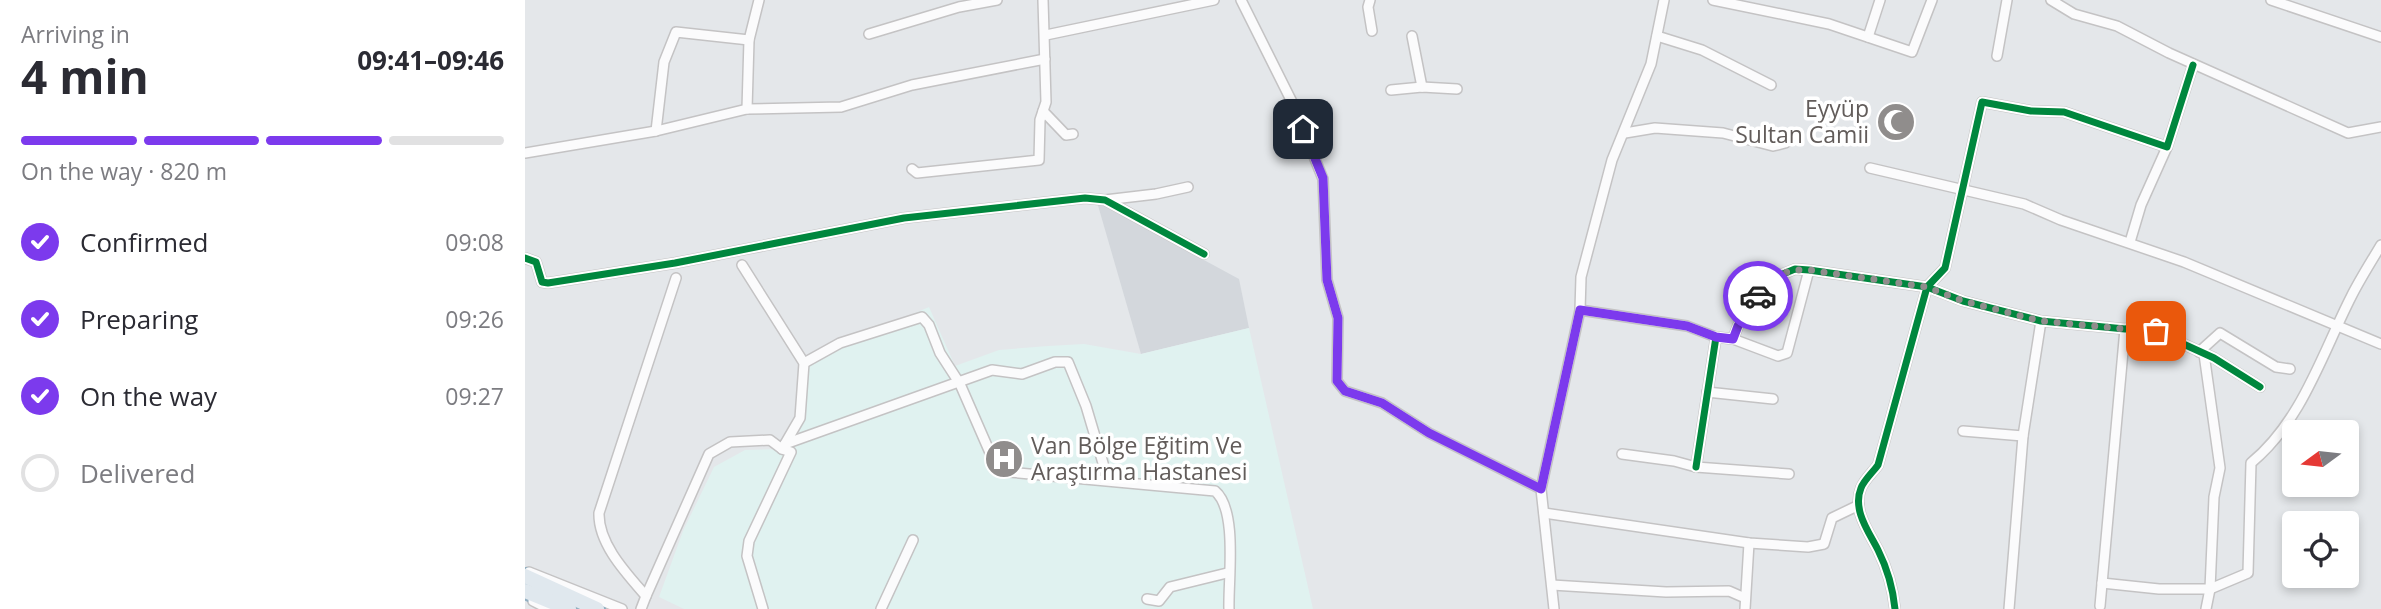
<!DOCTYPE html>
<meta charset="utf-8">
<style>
body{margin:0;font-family:"Open Sans",sans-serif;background:#f7f7f7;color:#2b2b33;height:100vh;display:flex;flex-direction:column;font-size:26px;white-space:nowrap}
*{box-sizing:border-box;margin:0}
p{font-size:23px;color:#7c7c81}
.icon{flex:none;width:38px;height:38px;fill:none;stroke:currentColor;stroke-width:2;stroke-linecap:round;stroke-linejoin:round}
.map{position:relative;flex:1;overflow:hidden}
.details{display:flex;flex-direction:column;background:#fff;width:525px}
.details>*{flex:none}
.needle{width:46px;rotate:255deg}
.fabs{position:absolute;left:1757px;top:420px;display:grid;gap:14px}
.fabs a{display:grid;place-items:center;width:77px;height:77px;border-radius:7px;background:#fff;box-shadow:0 4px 10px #0003;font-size:35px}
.pin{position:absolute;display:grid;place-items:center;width:60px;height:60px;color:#fff;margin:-30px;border-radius:14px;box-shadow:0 4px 10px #0006}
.courier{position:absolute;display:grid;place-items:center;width:70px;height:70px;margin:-35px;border:5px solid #7c3aed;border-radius:50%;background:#fff;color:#222;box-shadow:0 2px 9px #0007}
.headline em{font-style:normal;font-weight:700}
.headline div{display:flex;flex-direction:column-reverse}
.headline{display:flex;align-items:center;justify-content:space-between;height:119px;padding:0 21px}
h1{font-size:46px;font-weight:700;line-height:52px}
.bar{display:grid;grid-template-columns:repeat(4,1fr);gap:10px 7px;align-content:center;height:84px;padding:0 21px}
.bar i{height:9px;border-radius:5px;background:#e1e1e2}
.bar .selected{background:#7c3aed}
.bar p{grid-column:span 4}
ol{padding:0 21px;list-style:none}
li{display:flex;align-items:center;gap:21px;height:77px}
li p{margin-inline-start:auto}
li .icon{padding:7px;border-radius:50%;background:#7c3aed;color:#fff;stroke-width:4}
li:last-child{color:#7c7c81}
li i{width:38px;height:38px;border:4px solid #e1e1e2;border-radius:50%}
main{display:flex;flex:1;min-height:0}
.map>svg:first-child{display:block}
.education{fill:#d3d7dc}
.medical{fill:#e0f2f0}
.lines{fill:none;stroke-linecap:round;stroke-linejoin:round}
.minor-casing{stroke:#c4c3c4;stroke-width:12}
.highway-casing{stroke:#92afc1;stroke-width:18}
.minor{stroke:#fbfbfc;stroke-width:9}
.highway{stroke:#e0e8ee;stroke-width:14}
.cycleway-casing{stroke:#fff;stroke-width:11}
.cycleway{stroke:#00873e;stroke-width:7}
.done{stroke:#908d8c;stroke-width:7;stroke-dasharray:0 12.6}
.route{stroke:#7c3aed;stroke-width:9}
.labels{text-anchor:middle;stroke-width:7;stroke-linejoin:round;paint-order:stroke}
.poi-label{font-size:23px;fill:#625c5a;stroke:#fff;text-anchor:end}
</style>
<main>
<section class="details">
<div class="headline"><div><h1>4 min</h1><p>Arriving in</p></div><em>09:41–09:46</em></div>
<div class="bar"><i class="selected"></i><i class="selected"></i><i class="selected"></i><i></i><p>On the way · 820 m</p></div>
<ol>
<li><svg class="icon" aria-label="check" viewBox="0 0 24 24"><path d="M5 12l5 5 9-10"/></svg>Confirmed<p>09:08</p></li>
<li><svg class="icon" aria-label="check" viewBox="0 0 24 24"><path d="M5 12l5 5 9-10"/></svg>Preparing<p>09:26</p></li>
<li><svg class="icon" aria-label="check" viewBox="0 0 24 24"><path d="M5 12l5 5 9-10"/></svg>On the way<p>09:27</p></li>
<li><i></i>Delivered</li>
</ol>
</section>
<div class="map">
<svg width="1856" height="609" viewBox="0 0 1856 609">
<rect width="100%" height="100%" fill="#e4e7ea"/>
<!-- education -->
<path class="education" d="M 572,202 L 714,279 L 724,328 L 616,354 Z"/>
<!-- medical -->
<path class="medical" d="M 404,307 L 430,366 L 474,350 L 523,346 L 559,344 L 616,354 L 724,328 L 788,609 L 159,609 L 134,597 L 158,531 L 189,467 L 220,450 L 257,449 L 274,436 L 285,358 Z"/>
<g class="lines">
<defs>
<g id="minor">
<path d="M 716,0 L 768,104 L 798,179 L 802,280 L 813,318 L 812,381 L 820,391 L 857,403 L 904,433 L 1016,489"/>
<path d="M 845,0 L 843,7 L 847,31"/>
<path d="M 1188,0 L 1304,24 L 1387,52 L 1407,0"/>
<path d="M 1526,0 L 1549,14 L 1592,26 L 1644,53 L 1823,133 L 1856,127"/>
<path d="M 1746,0 L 1856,37"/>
<path d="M 344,34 L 434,7 L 472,0"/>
<path d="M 521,35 L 689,0"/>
<path d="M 887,36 L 897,87"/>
<path d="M 1132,36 L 1177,50 L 1246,85"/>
<path d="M 1343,37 L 1355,0"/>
<path d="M 1472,56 L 1482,0"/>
<path d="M 866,90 L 897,87 L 932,89"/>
<path d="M 222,109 L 224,40 L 234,0"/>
<path d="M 518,111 L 541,135 L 548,134"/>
<path d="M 131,131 L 139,62 L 151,32 L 224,40"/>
<path d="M 1100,133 L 1130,128 L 1198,133 L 1248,146 L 1260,143 L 1270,136"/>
<path d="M 0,153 L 131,131 L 222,109 L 316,107 L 387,85 L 520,59"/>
<path d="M 1345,168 L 1499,204 L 1536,220 L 1659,262 L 1856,344"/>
<path d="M 387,169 L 392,173 L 514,160 L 515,120 L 521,102 L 518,0"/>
<path d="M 580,200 L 631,194 L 663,187"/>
<path d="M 1605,242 L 1616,205 L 1642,147"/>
<path d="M 0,258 L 11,262 L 17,282 L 23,283 L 150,263 L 379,218 L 560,198 L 580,200 L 679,254"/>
<path d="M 217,265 L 279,363 L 275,418 L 257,449 L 266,452 L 224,541 L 222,556 L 238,609"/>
<path d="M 1055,310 L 1162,326 L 1191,337"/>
<path d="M 1208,339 L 1253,356 L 1262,353 L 1284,270"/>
<path d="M 1674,352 L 1695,333 L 1751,367 L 1765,369"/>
<path d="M 1679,354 L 1695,468 L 1689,497 L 1685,589 L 1681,609"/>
<path d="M 279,363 L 315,343 L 397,317 L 404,325 L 415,353 L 435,384 L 473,471 L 690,491 C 713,510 703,580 704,609"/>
<path d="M 1182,392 L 1248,399"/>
<path d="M 1438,431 L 1498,436"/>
<path d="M 260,444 L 467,370 L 497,374 L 530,362 L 543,362 L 561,406 L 583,480"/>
<path d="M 1097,454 L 1149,461 L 1171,467 L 1264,474"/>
<path d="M 1171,467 L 1191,337 L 1208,339 L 1213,326 L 1243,280 L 1270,269 L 1284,270 L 1402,287 L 1438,301 L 1516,321 L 1600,329 L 1619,326 L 1689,358 L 1735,387"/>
<path d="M 1019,513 L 1224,543 L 1283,547 L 1299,544 L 1307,518 L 1334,505"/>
<path d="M 4,572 L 97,609"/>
<path d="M 1577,583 L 1634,589 L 1685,589 L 1723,573 L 1726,463 C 1777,421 1797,354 1826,297 C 1835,279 1846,262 1856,245"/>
<path d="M 1027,585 L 1141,592 L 1204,591 L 1220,598"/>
<path d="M 121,596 L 184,454 L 205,442 L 245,440 L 257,449"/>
<path d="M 622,599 L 634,601 L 645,587 L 702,573"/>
<path d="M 8,601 L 24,609"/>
<path d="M 1575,606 L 1600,329"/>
<path d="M 116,609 L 121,596 C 102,574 73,544 74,513 L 151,278"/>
<path d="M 356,609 L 388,540"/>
<path d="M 1029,609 L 1016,489 L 1055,310 L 1056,277 L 1087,160 L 1126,64 L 1139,0"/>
<path d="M 1220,609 L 1224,543"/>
<path d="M 1370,609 C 1368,589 1362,568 1353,550 C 1344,532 1327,510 1336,488 C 1339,480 1348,472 1353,465 L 1402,287 L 1420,268 L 1457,102 L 1506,111 L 1539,112 L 1642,147 L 1668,65"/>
<path d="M 1484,609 L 1498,436 L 1516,321"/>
</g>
<g id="highway">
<path d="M 0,576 L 72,609"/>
<path d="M 0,591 L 44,609"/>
</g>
</defs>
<!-- minor casing -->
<use href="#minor" class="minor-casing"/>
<!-- highway casing -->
<use href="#highway" class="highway-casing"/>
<!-- minor -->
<use href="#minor" class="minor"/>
<!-- highway -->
<use href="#highway" class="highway"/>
<defs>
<g id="cycleway">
<path d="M 0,258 L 11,262 L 17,282 L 23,283 L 150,263 L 379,218 L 560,198 L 580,200 L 679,254"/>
<path d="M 1171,467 L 1191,337 L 1208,339 L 1213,326 L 1243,280 L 1270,269 L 1284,270 L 1402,287 L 1438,301 L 1516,321 L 1600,329 L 1619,326 L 1689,358 L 1735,387"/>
<path d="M 1370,609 C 1368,589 1362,568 1353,550 C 1344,532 1327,510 1336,488 C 1339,480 1348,472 1353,465 L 1402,287 L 1420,268 L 1457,102 L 1506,111 L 1539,112 L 1642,147 L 1668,65"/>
</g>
</defs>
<!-- cycleway casing -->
<use href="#cycleway" class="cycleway-casing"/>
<!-- cycleway -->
<use href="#cycleway" class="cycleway"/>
</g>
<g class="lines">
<!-- done -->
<path class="done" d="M 1233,296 C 1245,278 1261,268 1284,270 L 1402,287 L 1438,301 L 1516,321 L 1600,329 L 1619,326 L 1631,331"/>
<!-- route -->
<path class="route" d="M 778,129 L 798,178 L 802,280 L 813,318 L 812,381 L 820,391 L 857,403 L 904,433 L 1016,489 L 1055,310 L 1162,326 L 1191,337 L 1208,339 L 1213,326 L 1233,296"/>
</g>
<!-- icons -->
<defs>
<symbol id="mosque-disc" viewBox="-11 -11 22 22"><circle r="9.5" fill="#908d8c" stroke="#fff"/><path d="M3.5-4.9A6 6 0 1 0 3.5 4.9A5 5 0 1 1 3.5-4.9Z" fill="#fff"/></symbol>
<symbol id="hospital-disc" viewBox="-11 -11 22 22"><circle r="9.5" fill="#908d8c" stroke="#fff"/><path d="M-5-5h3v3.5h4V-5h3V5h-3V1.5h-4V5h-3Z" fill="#fff"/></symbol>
</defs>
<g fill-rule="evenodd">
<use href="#mosque-disc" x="1349" y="100" width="44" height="44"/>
<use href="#hospital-disc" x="457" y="437" width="44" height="44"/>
</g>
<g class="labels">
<!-- poi labels -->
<g class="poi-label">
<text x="1344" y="117">Eyyüp<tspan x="1344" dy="26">Sultan Camii</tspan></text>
<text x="506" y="454" text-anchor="start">Van Bölge Eğitim Ve<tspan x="506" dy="26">Araştırma Hastanesi</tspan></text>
</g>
</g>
</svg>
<div class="fabs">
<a><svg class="needle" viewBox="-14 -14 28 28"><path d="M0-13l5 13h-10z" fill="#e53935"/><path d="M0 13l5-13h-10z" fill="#7c7c81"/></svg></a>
<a><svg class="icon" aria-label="locate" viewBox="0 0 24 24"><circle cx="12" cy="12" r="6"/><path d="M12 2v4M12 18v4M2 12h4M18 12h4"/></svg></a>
</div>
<div class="pin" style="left:1631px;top:331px;background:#ea580c"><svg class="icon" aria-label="bag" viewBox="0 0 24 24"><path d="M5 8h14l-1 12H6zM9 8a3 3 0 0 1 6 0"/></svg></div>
<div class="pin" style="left:778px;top:129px;background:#1f2937"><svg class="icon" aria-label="home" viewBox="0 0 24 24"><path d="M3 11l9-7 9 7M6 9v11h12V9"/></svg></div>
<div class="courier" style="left:1233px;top:296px"><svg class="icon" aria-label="car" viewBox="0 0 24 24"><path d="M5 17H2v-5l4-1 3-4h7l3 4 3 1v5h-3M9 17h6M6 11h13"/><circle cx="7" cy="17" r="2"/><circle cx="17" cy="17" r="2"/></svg></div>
</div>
</main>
